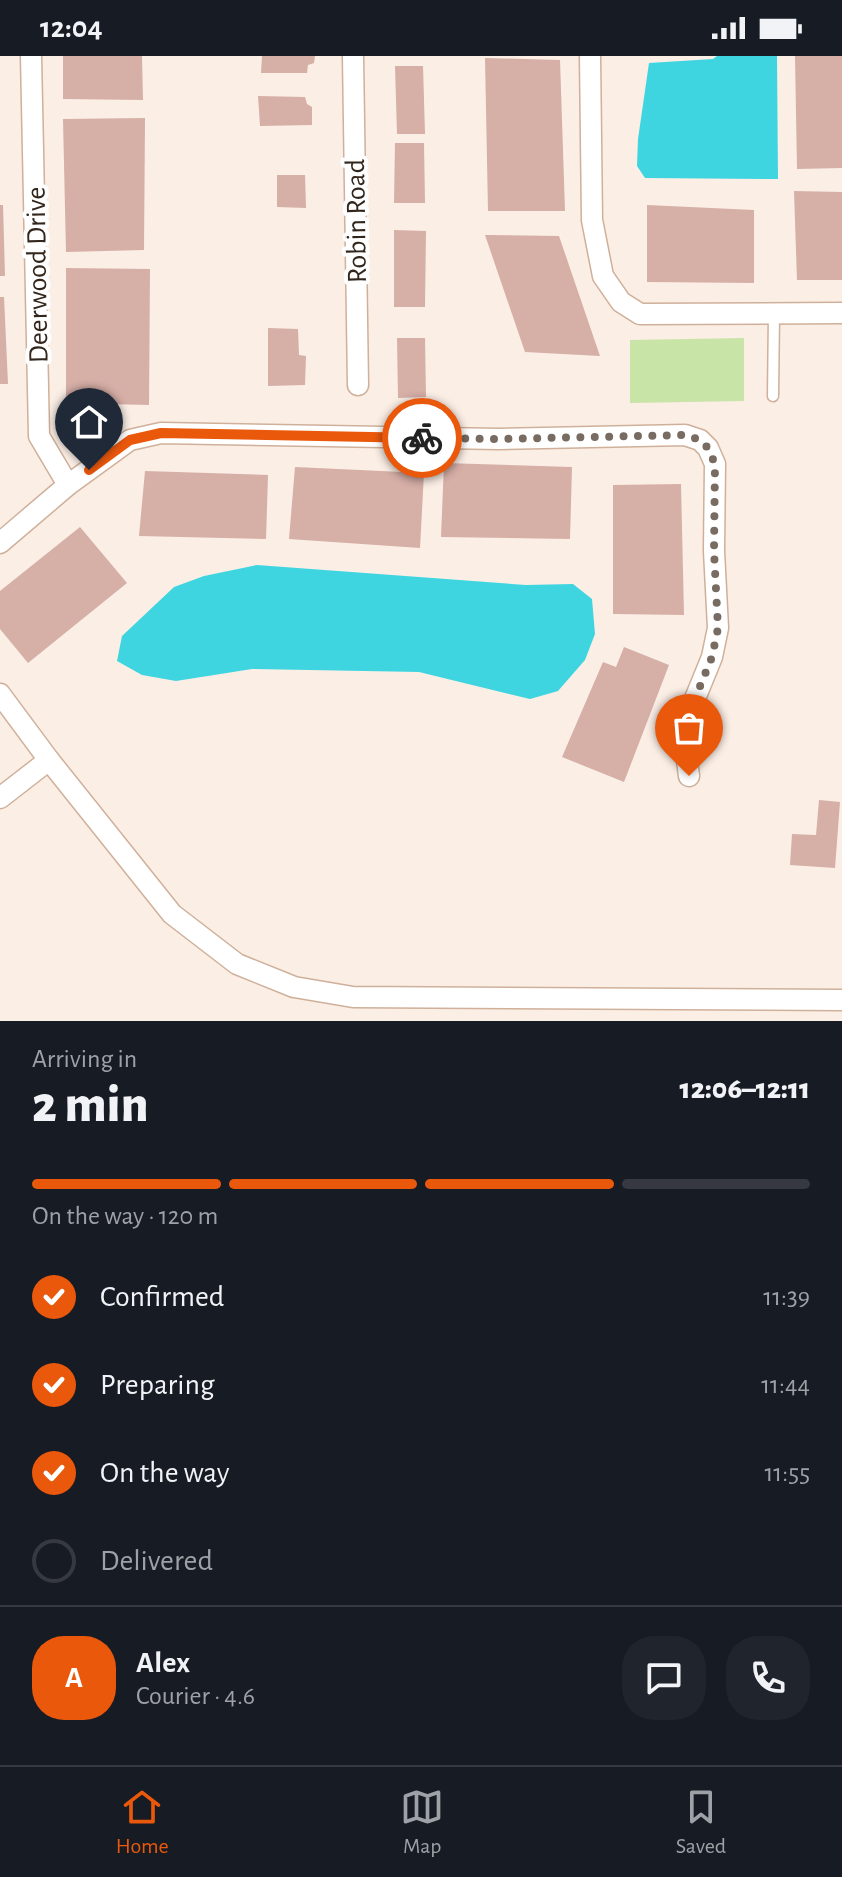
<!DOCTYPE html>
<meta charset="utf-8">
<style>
body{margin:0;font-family:"Alegreya Sans",sans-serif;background:#20242c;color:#f1f3f6;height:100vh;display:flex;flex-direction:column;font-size:30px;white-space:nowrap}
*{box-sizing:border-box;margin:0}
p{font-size:26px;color:#9ea1a6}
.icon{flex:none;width:44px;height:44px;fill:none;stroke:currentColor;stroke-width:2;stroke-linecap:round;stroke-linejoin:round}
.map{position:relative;height:965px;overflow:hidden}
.sheet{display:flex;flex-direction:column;background:#171b24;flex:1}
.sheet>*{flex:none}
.pin{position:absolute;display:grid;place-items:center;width:68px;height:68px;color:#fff;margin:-82px -34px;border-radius:50% 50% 50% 0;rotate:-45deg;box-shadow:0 0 8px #0007}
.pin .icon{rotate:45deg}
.courier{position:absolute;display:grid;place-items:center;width:80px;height:80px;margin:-40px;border:6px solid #ea580c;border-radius:50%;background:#fff;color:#222;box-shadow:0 2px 10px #0007}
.headline em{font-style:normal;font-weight:800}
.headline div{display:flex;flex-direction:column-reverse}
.headline{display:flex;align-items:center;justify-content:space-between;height:136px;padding:0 32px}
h1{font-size:52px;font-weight:800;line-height:60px}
.bar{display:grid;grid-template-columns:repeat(4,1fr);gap:12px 8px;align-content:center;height:96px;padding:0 32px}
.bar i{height:10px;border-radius:6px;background:#363941}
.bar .selected{background:#ea580c}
.bar p{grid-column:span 4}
.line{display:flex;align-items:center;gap:20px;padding:0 32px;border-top:2px solid #363941}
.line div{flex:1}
.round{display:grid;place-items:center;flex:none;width:84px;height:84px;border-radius:32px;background:#20242c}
ol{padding:0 32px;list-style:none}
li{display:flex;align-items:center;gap:24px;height:88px}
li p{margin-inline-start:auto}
li .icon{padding:8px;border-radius:50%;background:#ea580c;color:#fff;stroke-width:4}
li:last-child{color:#9ea1a6}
li i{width:44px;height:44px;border:4px solid #363941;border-radius:50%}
.status{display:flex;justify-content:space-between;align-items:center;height:56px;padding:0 40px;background:#171b24;direction:ltr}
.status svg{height:22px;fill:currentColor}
.dock{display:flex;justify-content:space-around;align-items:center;height:112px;border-top:2px solid #363941;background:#171b24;font-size:22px;color:#9ea1a6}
.dock a{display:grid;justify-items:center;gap:4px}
.dock .selected{color:#ea580c}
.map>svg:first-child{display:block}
.green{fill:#c8e4a7}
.water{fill:#3ed5e1}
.building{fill:#d6afa7}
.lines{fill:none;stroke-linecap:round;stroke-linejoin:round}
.service-casing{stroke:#cfb09a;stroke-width:13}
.minor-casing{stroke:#cfb09a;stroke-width:23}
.service{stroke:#fff;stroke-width:10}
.minor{stroke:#fff;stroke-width:20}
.done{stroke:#786b62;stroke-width:8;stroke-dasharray:0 14.4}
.route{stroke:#ea580c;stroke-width:10}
.labels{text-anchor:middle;stroke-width:8;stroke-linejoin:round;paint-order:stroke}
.street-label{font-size:28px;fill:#31251c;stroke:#fefefe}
</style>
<div class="status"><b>12:04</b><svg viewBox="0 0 49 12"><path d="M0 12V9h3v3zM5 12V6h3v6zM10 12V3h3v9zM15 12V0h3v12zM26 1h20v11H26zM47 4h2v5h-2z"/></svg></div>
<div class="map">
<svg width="842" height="965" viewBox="0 0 842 965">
<rect width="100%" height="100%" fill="#fbeee5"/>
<!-- green -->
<path class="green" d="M 744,282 L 744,345 L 630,347 L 630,284 Z"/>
<!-- water -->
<g class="water">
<path d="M 717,0 L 777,0 L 778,123 L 645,122 L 637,110 L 638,83 L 649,7 L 713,3 Z"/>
<path d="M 257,509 L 526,529 L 573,528 L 592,543 L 595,578 L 585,604 L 558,635 L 530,643 L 419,616 L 252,613 L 176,625 L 142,619 L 117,605 L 122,580 L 174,531 L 204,520 Z"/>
</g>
<!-- building -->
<g class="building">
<path d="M 63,0 L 142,0 L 143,44 L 63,43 Z"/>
<path d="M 262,0 L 315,0 L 314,7 L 308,9 L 307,17 L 261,17 Z"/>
<path d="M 795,0 L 842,0 L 842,112 L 797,113 Z"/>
<path d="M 485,2 L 560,4 L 565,155 L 488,155 Z"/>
<path d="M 395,10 L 423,10 L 425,78 L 397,78 Z"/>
<path d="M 258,40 L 305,41 L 307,48 L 312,51 L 312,69 L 260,70 Z"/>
<path d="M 145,62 L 144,194 L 66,196 L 63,63 Z"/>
<path d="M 395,87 L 424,87 L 425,147 L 394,147 Z"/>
<path d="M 277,119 L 305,119 L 306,152 L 277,151 Z"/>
<path d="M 794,135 L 842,136 L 842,224 L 797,224 Z"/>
<path d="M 0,149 L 3,149 L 5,220 L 0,220 Z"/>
<path d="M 647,149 L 754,154 L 754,227 L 647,226 Z"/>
<path d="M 394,174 L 426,175 L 425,251 L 394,251 Z"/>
<path d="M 485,179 L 559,180 L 600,300 L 525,296 Z"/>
<path d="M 66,212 L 150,213 L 149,349 L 66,347 Z"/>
<path d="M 0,241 L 4,241 L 8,328 L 0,328 Z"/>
<path d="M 268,272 L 298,273 L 299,299 L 306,300 L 305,329 L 268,330 Z"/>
<path d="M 397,282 L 425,282 L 426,341 L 398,342 Z"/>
<path d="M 444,407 L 572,411 L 570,483 L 441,481 Z"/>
<path d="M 295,411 L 424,417 L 420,492 L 289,483 Z"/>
<path d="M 145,415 L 268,419 L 266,483 L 139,480 Z"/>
<path d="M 681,428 L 684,559 L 613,558 L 613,429 Z"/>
<path d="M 80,471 L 127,527 L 28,607 L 0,573 L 0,535 Z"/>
<path d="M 624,591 L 669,609 L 624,726 L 562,701 L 603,606 L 616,611 Z"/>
<path d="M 819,744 L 840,746 L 835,812 L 790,809 L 792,778 L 816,779 Z"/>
</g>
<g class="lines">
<defs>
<path id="service" d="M 773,340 L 774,257"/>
<g id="minor">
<path d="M 31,0 L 39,380 L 68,429"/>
<path d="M 353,0 L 358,329"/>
<path d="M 590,0 L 592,164 L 603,220 L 621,246 L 640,258 L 842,257"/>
<path d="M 0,487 L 68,429 L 130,384 L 161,377 L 499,383 L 685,379 L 700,384 L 708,392 L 715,408 L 714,495 L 718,572 L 712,601 L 683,672 L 689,720"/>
<path d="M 0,638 L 49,704 L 172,858 L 237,908 L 294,931 L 353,941 L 842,944"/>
<path d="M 0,742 L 49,704"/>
</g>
</defs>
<!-- service casing -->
<use href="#service" class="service-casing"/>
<!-- minor casing -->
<use href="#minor" class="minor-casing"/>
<!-- service -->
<use href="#service" class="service"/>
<!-- minor -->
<use href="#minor" class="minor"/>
</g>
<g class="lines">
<!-- done -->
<path class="done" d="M 422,382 L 499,383 L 685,379 L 700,384 L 708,392 L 715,408 L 714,495 L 718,572 L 712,601 L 683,672 L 689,720"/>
<!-- route -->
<path class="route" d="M 89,414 L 130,384 L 161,377 L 422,382"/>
</g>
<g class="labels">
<!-- street labels -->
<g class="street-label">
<text transform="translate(355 165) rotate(-91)" y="10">Robin Road</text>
<text transform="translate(36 219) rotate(-91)" y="10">Deerwood Drive</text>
</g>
</g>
</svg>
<div class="pin" style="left:689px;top:720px;background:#ea580c"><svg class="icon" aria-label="bag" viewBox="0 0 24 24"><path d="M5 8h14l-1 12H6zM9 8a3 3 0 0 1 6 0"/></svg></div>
<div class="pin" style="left:89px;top:414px;background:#1f2937"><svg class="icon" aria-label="home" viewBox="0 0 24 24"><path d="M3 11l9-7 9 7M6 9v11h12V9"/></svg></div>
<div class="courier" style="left:422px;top:382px"><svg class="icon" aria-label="bike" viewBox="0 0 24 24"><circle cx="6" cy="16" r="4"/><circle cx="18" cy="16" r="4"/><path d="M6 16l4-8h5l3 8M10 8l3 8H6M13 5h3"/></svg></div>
</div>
<section class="sheet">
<div class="headline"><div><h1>2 min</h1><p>Arriving in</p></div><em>12:06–12:11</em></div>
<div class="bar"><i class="selected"></i><i class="selected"></i><i class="selected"></i><i></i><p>On the way · 120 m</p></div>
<ol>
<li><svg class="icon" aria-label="check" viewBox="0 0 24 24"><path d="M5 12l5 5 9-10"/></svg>Confirmed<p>11:39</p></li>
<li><svg class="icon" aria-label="check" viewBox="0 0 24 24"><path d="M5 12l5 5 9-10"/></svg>Preparing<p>11:44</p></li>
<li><svg class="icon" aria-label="check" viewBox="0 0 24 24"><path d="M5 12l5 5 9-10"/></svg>On the way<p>11:55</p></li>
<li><i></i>Delivered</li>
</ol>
<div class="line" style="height:144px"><b class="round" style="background:#ea580c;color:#fff">A</b><div><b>Alex</b><p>Courier · 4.6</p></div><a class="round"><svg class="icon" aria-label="chat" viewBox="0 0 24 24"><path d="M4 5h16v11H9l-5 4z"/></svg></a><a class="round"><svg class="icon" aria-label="phone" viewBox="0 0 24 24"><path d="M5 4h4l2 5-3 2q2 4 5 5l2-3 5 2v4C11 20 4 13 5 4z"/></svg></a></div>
</section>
<nav class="dock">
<a class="selected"><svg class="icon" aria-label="home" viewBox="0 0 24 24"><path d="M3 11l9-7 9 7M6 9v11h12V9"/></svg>Home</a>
<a><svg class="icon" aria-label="map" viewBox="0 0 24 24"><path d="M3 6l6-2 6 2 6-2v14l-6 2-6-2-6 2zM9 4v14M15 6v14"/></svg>Map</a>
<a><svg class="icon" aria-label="saved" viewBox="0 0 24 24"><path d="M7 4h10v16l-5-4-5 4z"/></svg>Saved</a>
</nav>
